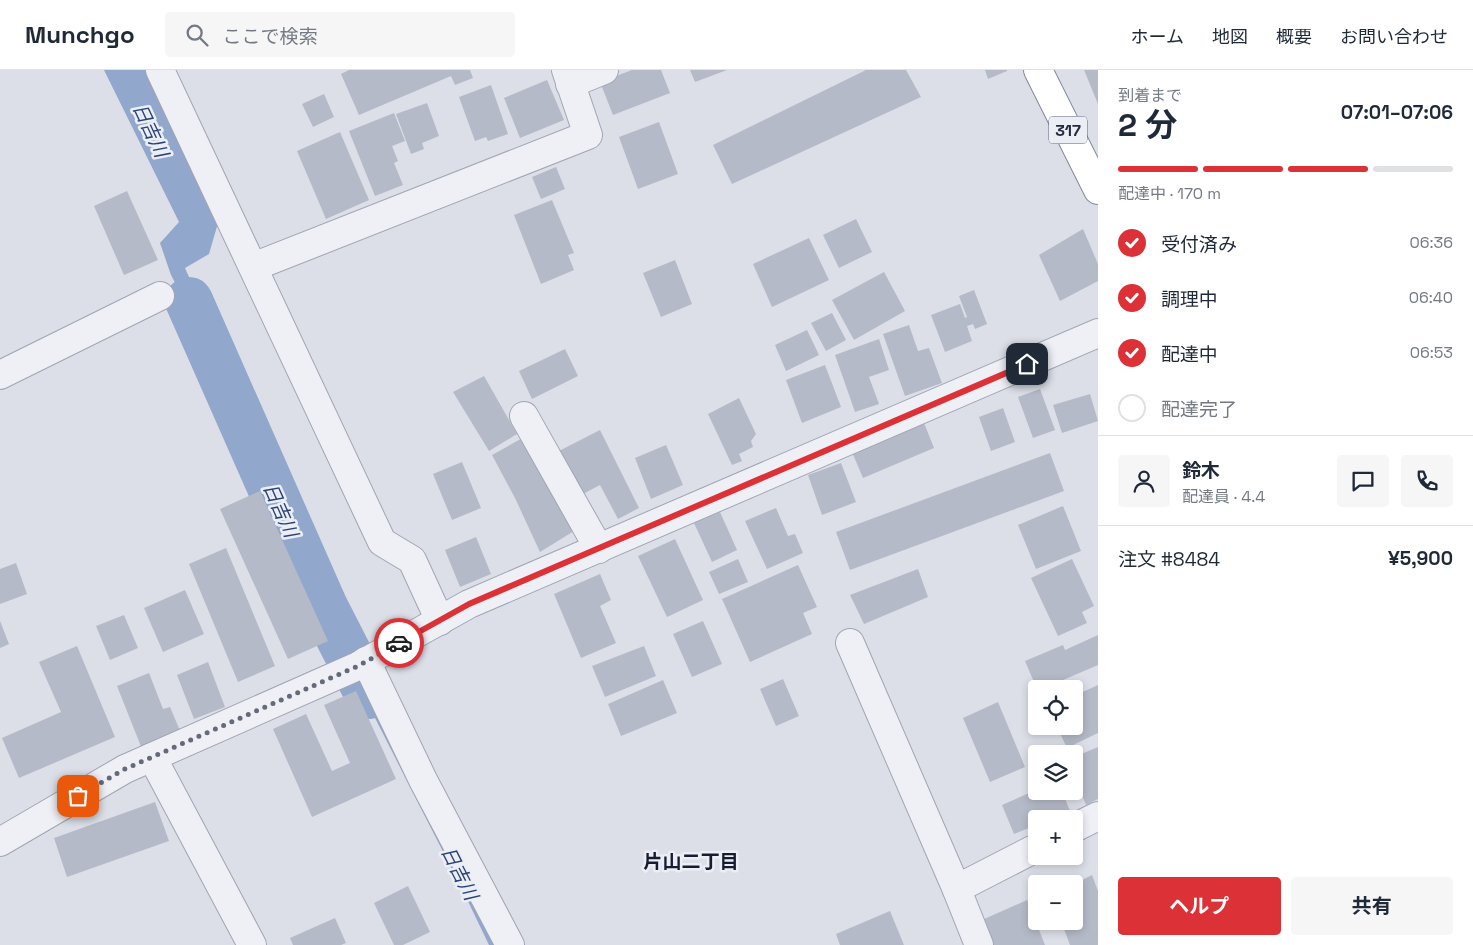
<!DOCTYPE html>
<html lang="ja">
<meta charset="utf-8">
<style>
body{margin:0;font-family:"Space Grotesk","Noto Sans JP",sans-serif;background:#f6f6f7;color:#1f2937;height:100vh;display:flex;flex-direction:column;font-size:19px;white-space:nowrap}
*{box-sizing:border-box;margin:0}
p{font-size:16px;color:#747a83}
.icon{flex:none;width:28px;height:28px;fill:none;stroke:currentColor;stroke-width:2;stroke-linecap:round;stroke-linejoin:round}
.map{position:relative;flex:1;overflow:hidden}
.panel{display:flex;flex-direction:column;background:#fff;width:375px}
.panel>*{flex:none}
.controls{position:absolute;left:1028px;top:610px;display:grid;gap:10px}
.controls a{display:grid;place-items:center;width:55px;height:55px;border-radius:5px;background:#fff;box-shadow:0 2px 8px #0003;font-size:25px}
.pin{position:absolute;display:grid;place-items:center;width:42px;height:42px;color:#fff;margin:-21px;border-radius:10px;box-shadow:0 2px 8px #0006}
.courier{position:absolute;display:grid;place-items:center;width:50px;height:50px;margin:-25px;border:4px solid #dc3237;border-radius:50%;background:#fff;color:#222;box-shadow:0 1px 6px #0007}
.headline em{font-style:normal;font-weight:700}
.headline div{display:flex;flex-direction:column-reverse}
.headline{display:flex;align-items:center;justify-content:space-between;height:85px;padding:0 20px}
h1{font-size:32px;font-weight:700;line-height:38px}
.bar{display:grid;grid-template-columns:repeat(4,1fr);gap:8px 5px;align-content:center;height:60px;padding:0 20px}
.bar i{height:6px;border-radius:4px;background:#e0e1e3}
.bar .on{background:#dc3237}
.bar p{grid-column:span 4}
.line{display:flex;align-items:center;gap:12px;padding:0 20px;border-top:1px solid #e0e1e3}
.line div{flex:1}
.round{display:grid;place-items:center;flex:none;width:52px;height:52px;border-radius:5px;background:#f6f6f7}
ol{padding:0 20px;list-style:none}
li{display:flex;align-items:center;gap:15px;height:55px}
li p{margin-inline-start:auto}
li .icon{padding:5px;border-radius:50%;background:#dc3237;color:#fff;stroke-width:4}
li:last-child{color:#747a83}
li i{width:28px;height:28px;border:2px solid #e0e1e3;border-radius:50%}
.cta{display:flex;gap:10px;margin-top:auto;padding:10px 20px}
.cta a{flex:1;height:58px;border-radius:5px;background:#dc3237;color:#fff;font-size:20px;font-weight:700;line-height:58px;text-align:center}
.cta a+a{background:#f6f6f7;color:#1f2937}
header{display:flex;align-items:center;gap:30px;box-sizing:border-box;height:70px;padding:0 25px;background:#fff;border-bottom:1px solid #e0e1e3}
header strong{font-size:24px}
nav{display:flex;gap:28px;margin-inline-start:auto;font-size:18px}
.search{width:350px;height:45px;background:#f6f6f7;display:flex;align-items:center;gap:12px;box-sizing:border-box;padding:0 18px;border-radius:5px;color:#747a83;font-size:19px}
main{display:flex;flex:1;min-height:0}
.map>svg:first-child{display:block}
.water{fill:#92a7cc}
.lines{fill:none;stroke-linecap:round;stroke-linejoin:round}
.river{stroke:#92a7cc;stroke-width:48}
.building{fill:#b5bac8}
.street-casing{stroke:#a1a5b2;stroke-width:30}
.highway-casing{stroke:#828aa0;stroke-width:30}
.street{stroke:#eff0f6;stroke-width:28}
.highway{stroke:#fff;stroke-width:28}
.done{stroke:#646a7a;stroke-width:5;stroke-dasharray:0 9}
.route{stroke:#dc3237;stroke-width:6}
.labels{text-anchor:middle;stroke-width:5;stroke-linejoin:round;paint-order:stroke}
.shield{fill:#ebeef5;stroke:#606676;stroke-width:1}
.shield-label{font-size:16px;font-weight:bold;fill:#242b3f}
.water-label{font-size:19px;font-style:italic;fill:#2a4377;stroke:#ebeef5}
.neighbourhood-label{font-size:19px;font-weight:bold;fill:#171c30;stroke:#ebeef5}
</style>
<header>
<strong>Munchgo</strong>
<div class="search"><svg class="icon" aria-label="search" viewBox="0 0 24 24"><circle cx="10" cy="10" r="6"/><path d="M15 15l6 6"/></svg>ここで検索</div>
<nav><a>ホーム</a><a>地図</a><a>概要</a><a>お問い合わせ</a></nav>
</header>
<main>
<div class="map">
<svg width="1098" height="875" viewBox="0 0 1098 875">
<rect width="100%" height="100%" fill="#dcdfe8"/>
<!-- water -->
<path class="water" d="M 104,0 L 148,0 L 218,153 L 209,184 L 185,198 L 347,562 L 371,620 L 499,875 L 489,875 L 463,821 L 373,644 L 216,292 L 171,205 L 160,173 L 179,152 Z"/>
<g class="lines">
<!-- river -->
<path class="river" d="M 189,231 L 324,537 L 369,625"/>
</g>
<!-- building -->
<g class="building">
<path d="M 349,0 L 470,0 L 473,8 L 455,15 L 451,6 L 359,45 L 341,4 Z"/>
<path d="M 632,0 L 661,0 L 670,23 L 613,45 L 600,12 Z"/>
<path d="M 690,0 L 727,0 L 695,12 Z"/>
<path d="M 866,0 L 906,0 L 921,27 L 732,114 L 713,75 Z"/>
<path d="M 985,0 L 1007,0 L 1007,1 L 988,9 Z"/>
<path d="M 1084,0 L 1098,0 L 1098,34 Z"/>
<path d="M 547,10 L 564,50 L 520,68 L 504,28 Z"/>
<path d="M 491,15 L 508,64 L 488,71 L 486,67 L 475,71 L 459,27 Z"/>
<path d="M 324,24 L 334,47 L 313,57 L 302,34 Z"/>
<path d="M 427,33 L 439,66 L 422,73 L 424,79 L 411,84 L 396,44 Z"/>
<path d="M 394,43 L 405,71 L 392,76 L 398,91 L 394,93 L 403,115 L 375,126 L 349,61 Z"/>
<path d="M 659,52 L 678,104 L 638,119 L 619,67 Z"/>
<path d="M 340,62 L 369,130 L 326,149 L 297,81 Z"/>
<path d="M 556,97 L 565,119 L 541,129 L 532,107 Z"/>
<path d="M 127,121 L 158,190 L 124,205 L 94,136 Z"/>
<path d="M 552,130 L 574,183 L 568,185 L 574,200 L 541,214 L 514,145 Z"/>
<path d="M 856,149 L 872,182 L 839,198 L 823,165 Z"/>
<path d="M 1083,159 L 1098,194 L 1098,211 L 1060,231 L 1039,185 Z"/>
<path d="M 809,168 L 829,210 L 772,237 L 753,194 Z"/>
<path d="M 675,190 L 692,234 L 661,247 L 643,203 Z"/>
<path d="M 884,202 L 905,241 L 854,270 L 832,230 Z"/>
<path d="M 974,220 L 987,254 L 975,259 L 973,254 L 967,256 L 972,271 L 945,282 L 931,245 L 960,234 L 965,248 L 967,247 L 959,226 Z"/>
<path d="M 832,243 L 846,270 L 826,281 L 811,253 Z"/>
<path d="M 909,255 L 918,281 L 929,278 L 942,313 L 905,326 L 883,264 Z"/>
<path d="M 807,260 L 819,285 L 786,301 L 775,275 Z"/>
<path d="M 879,269 L 889,300 L 869,307 L 879,334 L 855,342 L 835,285 Z"/>
<path d="M 565,279 L 578,306 L 532,329 L 519,301 Z"/>
<path d="M 825,295 L 841,337 L 802,353 L 786,310 Z"/>
<path d="M 484,306 L 517,364 L 489,381 L 453,322 Z"/>
<path d="M 1040,319 L 1055,360 L 1033,368 L 1018,327 Z"/>
<path d="M 1090,324 L 1098,351 L 1062,363 L 1053,335 Z"/>
<path d="M 739,328 L 756,364 L 751,371 L 753,377 L 739,384 L 742,391 L 732,395 L 708,344 Z"/>
<path d="M 1003,338 L 1015,372 L 991,381 L 979,347 Z"/>
<path d="M 924,353 L 934,378 L 863,408 L 852,382 Z"/>
<path d="M 600,360 L 639,438 L 618,449 L 600,415 L 581,425 L 559,381 Z"/>
<path d="M 526,366 L 574,461 L 540,482 L 515,428 L 492,385 Z"/>
<path d="M 666,375 L 683,415 L 651,429 L 635,388 Z"/>
<path d="M 1050,383 L 1064,421 L 850,500 L 836,462 Z"/>
<path d="M 462,392 L 481,438 L 452,450 L 433,404 Z"/>
<path d="M 841,393 L 856,432 L 822,445 L 808,405 Z"/>
<path d="M 260,421 L 328,571 L 288,589 L 220,439 Z"/>
<path d="M 1063,436 L 1081,481 L 1036,499 L 1018,455 Z"/>
<path d="M 776,438 L 788,466 L 795,464 L 803,483 L 767,499 L 745,451 Z"/>
<path d="M 720,442 L 737,480 L 712,492 L 694,453 Z"/>
<path d="M 476,467 L 491,504 L 460,517 L 445,480 Z"/>
<path d="M 675,469 L 703,530 L 667,547 L 638,486 Z"/>
<path d="M 226,478 L 275,596 L 238,612 L 189,494 Z"/>
<path d="M 738,489 L 748,512 L 719,524 L 709,502 Z"/>
<path d="M 1072,489 L 1094,536 L 1082,542 L 1087,553 L 1058,566 L 1031,508 Z"/>
<path d="M 16,493 L 27,524 L 0,534 L 0,499 Z"/>
<path d="M 798,495 L 817,537 L 803,543 L 812,564 L 750,592 L 722,529 Z"/>
<path d="M 918,499 L 928,527 L 864,554 L 850,525 Z"/>
<path d="M 600,504 L 611,530 L 600,536 L 616,573 L 581,588 L 554,524 Z"/>
<path d="M 185,520 L 204,564 L 163,582 L 144,538 Z"/>
<path d="M 124,545 L 138,578 L 110,590 L 96,556 Z"/>
<path d="M 0,551 L 9,574 L 0,578 Z"/>
<path d="M 703,551 L 722,594 L 692,607 L 673,564 Z"/>
<path d="M 1098,565 L 1098,595 L 1042,619 L 1037,619 L 1025,591 L 1063,575 L 1065,580 Z"/>
<path d="M 77,576 L 115,667 L 19,708 L 2,668 L 61,642 L 39,592 Z"/>
<path d="M 644,576 L 656,606 L 605,627 L 592,596 Z"/>
<path d="M 208,592 L 225,637 L 194,649 L 177,605 Z"/>
<path d="M 149,603 L 163,639 L 170,637 L 181,663 L 142,679 L 117,616 Z"/>
<path d="M 783,609 L 799,646 L 776,656 L 760,619 Z"/>
<path d="M 663,610 L 677,643 L 621,666 L 608,634 Z"/>
<path d="M 1098,615 L 1098,663 L 1067,678 L 1057,657 L 1074,656 L 1074,626 Z"/>
<path d="M 356,621 L 396,709 L 312,747 L 273,659 L 306,644 L 332,701 L 350,693 L 324,635 Z"/>
<path d="M 998,632 L 1025,697 L 990,712 L 963,648 Z"/>
<path d="M 1098,677 L 1098,729 L 1086,735 L 1074,705 L 1074,687 Z"/>
<path d="M 1036,720 L 1036,721 L 1062,721 L 1070,741 L 1051,749 L 1036,749 L 1036,755 L 1014,764 L 1002,735 Z"/>
<path d="M 155,732 L 169,771 L 67,807 L 54,768 Z"/>
<path d="M 1092,805 L 1098,821 L 1098,875 L 1070,875 L 1061,851 L 1074,851 L 1074,814 Z"/>
<path d="M 408,816 L 430,862 L 403,875 L 394,875 L 374,833 Z"/>
<path d="M 1027,830 L 1045,875 L 993,875 L 982,850 Z"/>
<path d="M 890,841 L 904,875 L 840,875 L 836,864 Z"/>
<path d="M 335,848 L 346,873 L 341,875 L 293,875 L 290,868 Z"/>
</g>
<g class="lines">
<defs>
<g id="street">
<path d="M 160,0 L 382,472 L 412,490 L 440,551"/>
<path d="M 570,14 L 604,0"/>
<path d="M 253,197 L 588,65 L 566,0"/>
<path d="M 0,305 L 160,226"/>
<path d="M 524,346 L 599,479"/>
<path d="M 850,573 L 957,820 L 966,814 L 1036,778"/>
<path d="M 366,591 L 423,710 L 510,875"/>
<path d="M 152,687 L 252,875"/>
<path d="M 1074,758 L 1098,746"/>
<path d="M 0,772 L 125,699 L 358,596 L 469,534 L 1098,263"/>
<path d="M 957,820 L 979,875"/>
</g>
<path id="highway" d="M 1038,0 L 1098,120"/>
</defs>
<!-- street casing -->
<use href="#street" class="street-casing"/>
<!-- highway casing -->
<use href="#highway" class="highway-casing"/>
<!-- street -->
<use href="#street" class="street"/>
<!-- highway -->
<use href="#highway" class="highway"/>
</g>
<g class="lines">
<!-- done -->
<path class="done" d="M 78,726 L 125,699 L 358,596 L 399,573"/>
<!-- route -->
<path class="route" d="M 399,573 L 469,534 L 1027,294"/>
</g>
<g class="labels">
<!-- shield labels -->
<rect class="shield" x="1049" y="46.5" width="38" height="27" rx="4"/>
<g class="shield-label">
<text x="1068" y="66">317</text>
</g>
<!-- water labels -->
<g class="water-label">
<text transform="translate(151 60) rotate(65)" y="7">日吉川</text>
<text transform="translate(281 440) rotate(66)" y="7">日吉川</text>
<text transform="translate(460 803) rotate(63)" y="7">日吉川</text>
</g>
<!-- neighbourhood labels -->
<g class="neighbourhood-label">
<text x="691" y="798">片山二丁目</text>
</g>
</g>
</svg>
<div class="controls">
<a><svg class="icon" aria-label="locate" viewBox="0 0 24 24"><circle cx="12" cy="12" r="6"/><path d="M12 2v4M12 18v4M2 12h4M18 12h4"/></svg></a>
<a><svg class="icon" aria-label="layers" viewBox="0 0 24 24"><path d="M12 4l9 5-9 5-9-5zM3 14l9 5 9-5"/></svg></a>
<a>+</a>
<a>−</a>
</div>
<div class="pin" style="left:78px;top:726px;background:#ea580c"><svg class="icon" aria-label="bag" viewBox="0 0 24 24"><path d="M5 8h14l-1 12H6zM9 8a3 3 0 0 1 6 0"/></svg></div>
<div class="pin" style="left:1027px;top:294px;background:#1f2937"><svg class="icon" aria-label="home" viewBox="0 0 24 24"><path d="M3 11l9-7 9 7M6 9v11h12V9"/></svg></div>
<div class="courier" style="left:399px;top:573px"><svg class="icon" aria-label="car" viewBox="0 0 24 24"><path d="M5 17H2v-5l4-1 3-4h7l3 4 3 1v5h-3M9 17h6M6 11h13"/><circle cx="7" cy="17" r="2"/><circle cx="17" cy="17" r="2"/></svg></div>
</div>
<section class="panel">
<div class="headline"><div><h1>2 分</h1><p>到着まで</p></div><em>07:01–07:06</em></div>
<div class="bar"><i class="on"></i><i class="on"></i><i class="on"></i><i></i><p>配達中 · 170 m</p></div>
<ol>
<li><svg class="icon" aria-label="check" viewBox="0 0 24 24"><path d="M5 12l5 5 9-10"/></svg>受付済み<p>06:36</p></li>
<li><svg class="icon" aria-label="check" viewBox="0 0 24 24"><path d="M5 12l5 5 9-10"/></svg>調理中<p>06:40</p></li>
<li><svg class="icon" aria-label="check" viewBox="0 0 24 24"><path d="M5 12l5 5 9-10"/></svg>配達中<p>06:53</p></li>
<li><i></i>配達完了</li>
</ol>
<div class="line" style="height:90px"><a class="round"><svg class="icon" aria-label="person" viewBox="0 0 24 24"><circle cx="12" cy="8" r="4"/><path d="M4 21q1-7 8-7t8 7"/></svg></a><div><b>鈴木</b><p>配達員 · 4.4</p></div><a class="round"><svg class="icon" aria-label="chat" viewBox="0 0 24 24"><path d="M4 5h16v11H9l-5 4z"/></svg></a><a class="round"><svg class="icon" aria-label="phone" viewBox="0 0 24 24"><path d="M5 4h4l2 5-3 2q2 4 5 5l2-3 5 2v4C11 20 4 13 5 4z"/></svg></a></div>
<div class="line" style="height:65px"><div>注文 #8484</div><b>¥5,900</b></div>
<div class="cta"><a>ヘルプ</a><a>共有</a></div>
</section>
</main>
